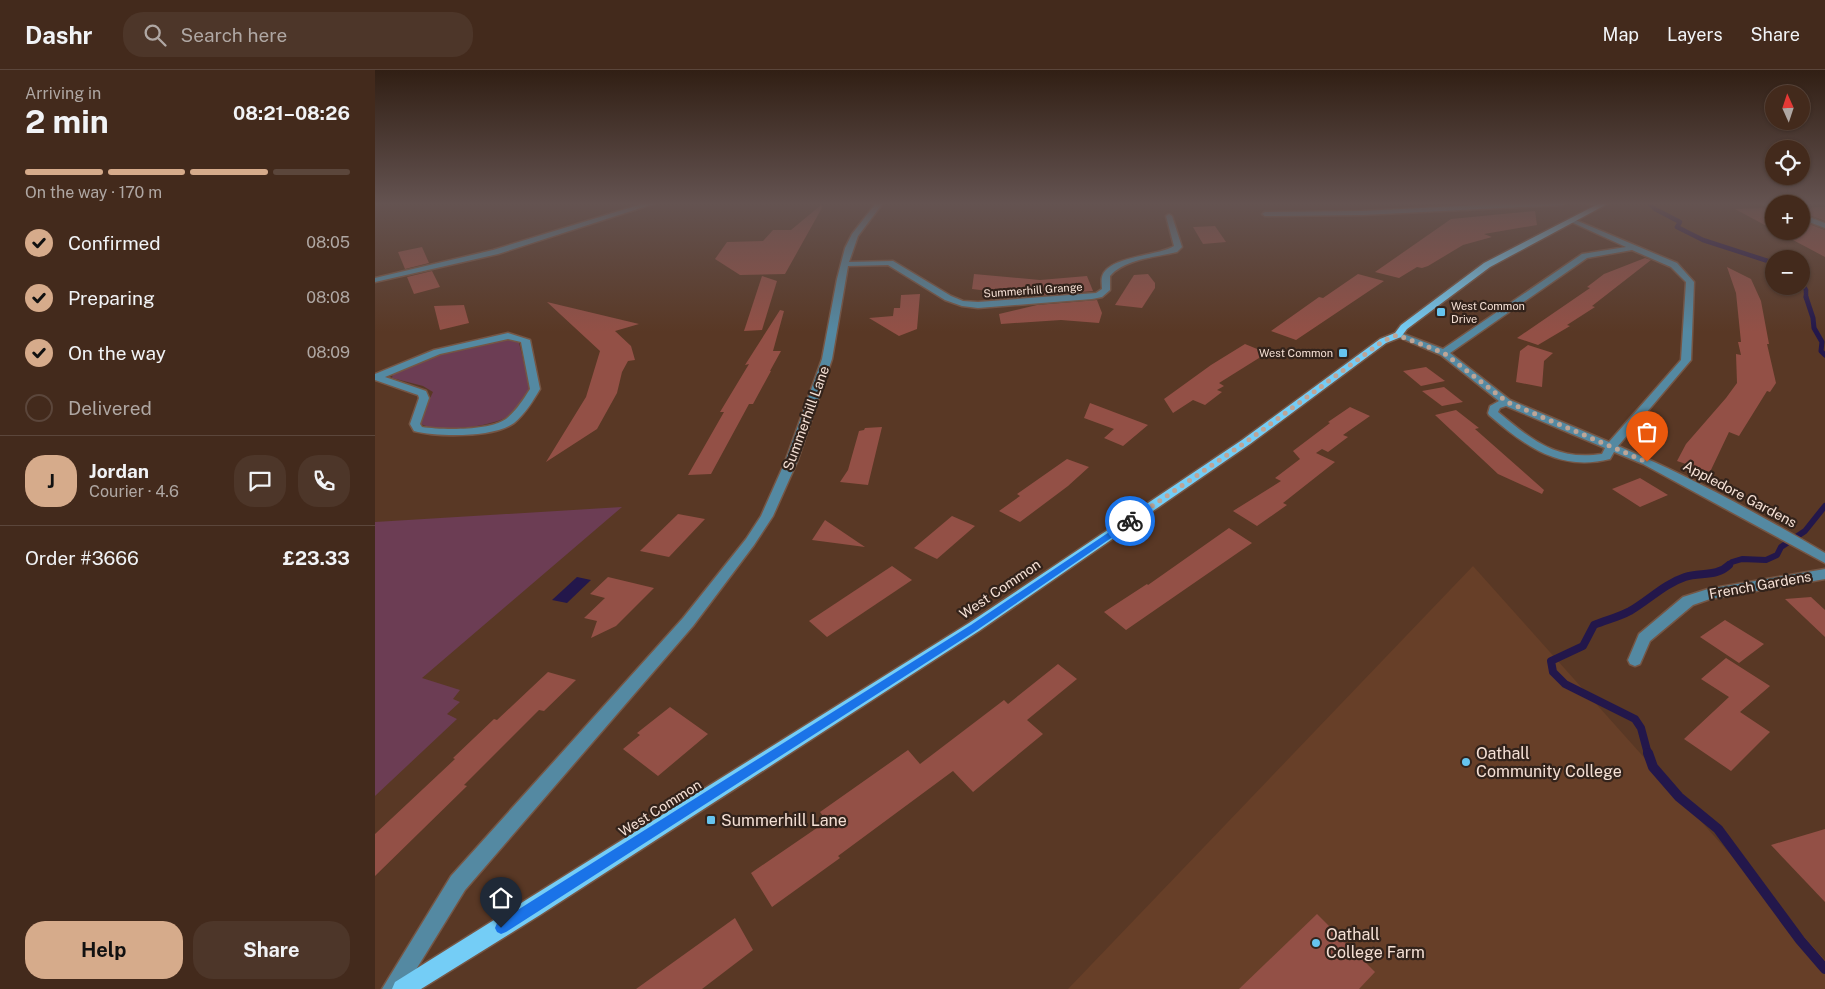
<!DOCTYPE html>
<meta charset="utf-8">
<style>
body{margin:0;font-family:"Public Sans",sans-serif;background:#4d3629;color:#f1f3f6;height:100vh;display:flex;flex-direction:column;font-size:19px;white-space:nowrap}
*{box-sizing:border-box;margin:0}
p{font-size:16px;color:#afa7a3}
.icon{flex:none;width:28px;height:28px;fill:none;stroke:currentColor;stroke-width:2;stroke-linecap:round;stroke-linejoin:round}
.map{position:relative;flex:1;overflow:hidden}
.sheet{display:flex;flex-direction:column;background:#432a1c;width:375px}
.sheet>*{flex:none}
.needle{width:32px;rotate:357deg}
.controls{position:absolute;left:1390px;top:15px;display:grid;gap:10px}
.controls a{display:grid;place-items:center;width:45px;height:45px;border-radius:50%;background:#432a1c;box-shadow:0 1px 4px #0004,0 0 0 1px #5b463b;font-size:25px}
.pin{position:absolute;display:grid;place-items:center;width:42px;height:42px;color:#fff;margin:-51px -21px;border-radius:50% 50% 50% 0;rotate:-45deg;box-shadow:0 0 5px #0007}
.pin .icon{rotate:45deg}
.courier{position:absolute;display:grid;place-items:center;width:50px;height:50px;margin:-25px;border:4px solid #1a73e8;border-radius:50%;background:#fff;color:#222;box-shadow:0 1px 6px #0007}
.overview em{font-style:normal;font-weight:700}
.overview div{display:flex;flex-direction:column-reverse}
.overview{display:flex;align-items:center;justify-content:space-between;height:85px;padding:0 25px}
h1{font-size:32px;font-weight:700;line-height:38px}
.bar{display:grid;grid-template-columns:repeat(4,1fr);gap:8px 5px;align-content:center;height:60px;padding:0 25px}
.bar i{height:6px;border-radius:4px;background:#5b463b}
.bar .current{background:#d6ab8b}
.bar p{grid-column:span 4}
.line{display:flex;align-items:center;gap:12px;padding:0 25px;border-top:1px solid #5b463b}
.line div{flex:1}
.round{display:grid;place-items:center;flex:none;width:52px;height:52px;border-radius:20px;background:#4d3629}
ol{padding:0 25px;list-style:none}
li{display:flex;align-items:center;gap:15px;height:55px}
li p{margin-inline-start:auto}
li .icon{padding:5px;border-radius:50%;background:#d6ab8b;color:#111;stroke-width:4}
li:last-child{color:#afa7a3}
li i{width:28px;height:28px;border:2px solid #5b463b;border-radius:50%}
.primary-button{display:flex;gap:10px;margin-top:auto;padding:10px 25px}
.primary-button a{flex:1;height:58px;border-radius:20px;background:#d6ab8b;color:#111;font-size:20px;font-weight:700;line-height:58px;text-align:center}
.primary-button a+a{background:#4d3629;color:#f1f3f6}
header{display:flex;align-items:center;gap:30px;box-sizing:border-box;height:70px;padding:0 25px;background:#432a1c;border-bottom:1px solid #5b463b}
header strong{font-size:24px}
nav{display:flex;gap:28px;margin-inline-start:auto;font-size:18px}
.search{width:350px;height:45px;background:#4d3629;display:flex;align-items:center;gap:12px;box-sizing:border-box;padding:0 18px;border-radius:20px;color:#afa7a3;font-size:19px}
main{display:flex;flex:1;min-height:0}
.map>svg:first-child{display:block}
.built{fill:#673f28}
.green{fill:#6c3d54}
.water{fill:#23174b}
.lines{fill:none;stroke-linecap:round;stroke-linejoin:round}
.stream-far4{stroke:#23174b;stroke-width:4.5}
.stream-far3{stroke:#23174b;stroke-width:5}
.stream-far2{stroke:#23174b;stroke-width:6}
.stream-far1{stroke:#23174b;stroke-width:8}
.stream{stroke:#23174b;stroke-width:10}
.building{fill:#935046}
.minor-casing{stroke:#755645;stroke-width:3}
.major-casing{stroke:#755645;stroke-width:3}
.minor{fill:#5489a2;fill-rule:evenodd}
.major{fill:#74cdf6;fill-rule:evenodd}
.route{fill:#1a73e8}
.done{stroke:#bea597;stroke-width:5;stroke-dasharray:0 9}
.poi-dot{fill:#66c4ef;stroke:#33231b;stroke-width:2}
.labels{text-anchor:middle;stroke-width:4.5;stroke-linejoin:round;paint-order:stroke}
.far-street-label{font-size:11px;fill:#f5e0d5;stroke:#33231b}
.far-poi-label{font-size:11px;fill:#f5e0d5;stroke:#33231b;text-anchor:start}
.street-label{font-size:14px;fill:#f5e0d5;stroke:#33231b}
.near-poi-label{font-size:16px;fill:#f5e0d5;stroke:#33231b;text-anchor:start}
</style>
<header>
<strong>Dashr</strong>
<div class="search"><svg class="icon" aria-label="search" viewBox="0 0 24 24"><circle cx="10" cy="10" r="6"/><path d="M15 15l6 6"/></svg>Search here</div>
<nav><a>Map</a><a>Layers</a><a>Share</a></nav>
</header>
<main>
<section class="sheet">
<div class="overview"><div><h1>2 min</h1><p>Arriving in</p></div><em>08:21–08:26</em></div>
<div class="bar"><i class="current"></i><i class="current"></i><i class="current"></i><i></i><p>On the way · 170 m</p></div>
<ol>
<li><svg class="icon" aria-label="check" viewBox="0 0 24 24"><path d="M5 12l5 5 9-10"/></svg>Confirmed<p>08:05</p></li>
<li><svg class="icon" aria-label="check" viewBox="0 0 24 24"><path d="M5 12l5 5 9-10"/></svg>Preparing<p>08:08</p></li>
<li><svg class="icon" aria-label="check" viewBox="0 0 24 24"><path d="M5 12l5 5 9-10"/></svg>On the way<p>08:09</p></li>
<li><i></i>Delivered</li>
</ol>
<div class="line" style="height:90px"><b class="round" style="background:#d6ab8b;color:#111">J</b><div><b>Jordan</b><p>Courier · 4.6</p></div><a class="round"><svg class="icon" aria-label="chat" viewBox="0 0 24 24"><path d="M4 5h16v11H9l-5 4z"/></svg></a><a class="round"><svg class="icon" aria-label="phone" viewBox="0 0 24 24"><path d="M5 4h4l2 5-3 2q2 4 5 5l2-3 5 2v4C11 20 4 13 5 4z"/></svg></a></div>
<div class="line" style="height:65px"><div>Order #3666</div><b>£23.33</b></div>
<div class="primary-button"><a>Help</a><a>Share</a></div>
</section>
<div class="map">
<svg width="1450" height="919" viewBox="0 0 1450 919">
<rect width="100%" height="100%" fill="#593825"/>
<!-- built -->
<path class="built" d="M 1098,496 L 1450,890 L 1450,919 L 693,919 Z"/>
<!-- green -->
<g class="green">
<path d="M 124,269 L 140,271 L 144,273 L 155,317 L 154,322 C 148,330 142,341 134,346 C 117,357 63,363 46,354 L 45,349 L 58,322 L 48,316 L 17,308 L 18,303 L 60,285 Z"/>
<path d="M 247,437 L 47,608 L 85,620 L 78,629 L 85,632 L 72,644 L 82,649 L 0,726 L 0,452 Z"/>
</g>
<!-- water -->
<path class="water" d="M 202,507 L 216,510 L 192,533 L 177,530 Z"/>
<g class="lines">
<!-- stream-far4 -->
<g class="stream-far4">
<path d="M 1274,133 L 1280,139 L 1305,152 L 1302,157 L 1328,170 L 1399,193"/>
<path d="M 1426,212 L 1431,220 L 1431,228"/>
</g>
<!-- stream-far3 -->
<path class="stream-far3" d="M 1431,227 L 1438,248 L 1439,258 L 1447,272 L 1446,281 L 1450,285"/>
<!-- stream-far2 -->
<path class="stream-far2" d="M 1353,496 L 1357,492 L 1367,489 L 1391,490 L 1402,485 L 1406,477 L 1430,461 L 1450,436"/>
<!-- stream-far1 -->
<path class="stream-far1" d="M 1273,684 L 1266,658 L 1260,649 L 1190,614 L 1178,602 L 1176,591 L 1208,576 L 1219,555 C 1231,550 1244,547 1255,541 C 1274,530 1289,514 1310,507 C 1325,502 1342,507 1354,495"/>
<!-- stream -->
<path class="stream" d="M 1273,683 L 1278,697 L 1304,727 L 1343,759 L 1425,870 L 1450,899"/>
</g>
<!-- building -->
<g class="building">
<path d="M 446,135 L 448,136 L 410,204 L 365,205 L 340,189 L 352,172 L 388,171 L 398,160 L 416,160 Z"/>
<path d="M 1450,137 L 1450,151 L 1426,142 L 1426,138 Z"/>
<path d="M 1394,138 L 1399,140 L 1399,160 L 1360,139 Z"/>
<path d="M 1160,141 L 1162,155 L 1109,164 L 1117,167 L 1088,175 L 1053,196 L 1047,198 L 1042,197 L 1024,208 L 1000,202 L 1076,149 Z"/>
<path d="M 1426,151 L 1450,160 L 1450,187 L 1401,161 L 1426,161 Z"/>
<path d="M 840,156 L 851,172 L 828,174 L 818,157 Z"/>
<path d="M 47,177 L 54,193 L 30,199 L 23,182 Z"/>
<path d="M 1270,188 L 1276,190 L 1217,236 L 1220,237 L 1192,255 L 1195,256 L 1163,275 L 1142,268 L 1215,218 L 1212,217 L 1229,204 Z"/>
<path d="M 1352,197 L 1376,209 L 1386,231 L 1394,274 L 1392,274 L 1401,313 L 1395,322 L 1392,321 L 1364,366 L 1354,362 L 1335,402 L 1302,391 L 1311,374 L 1351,328 L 1362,313 L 1361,284 L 1366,285 L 1363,272 L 1366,272 L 1361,223 Z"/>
<path d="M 57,201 L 65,217 L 39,224 L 32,207 Z"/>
<path d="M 599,204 L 665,210 L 712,206 L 718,221 L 655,226 L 597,219 Z"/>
<path d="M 773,204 L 780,213 L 780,218 L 767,238 L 740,235 L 759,205 Z"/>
<path d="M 983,204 L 1009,211 L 921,270 L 896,261 L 944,227 L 948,228 Z"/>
<path d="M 387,206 L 402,211 L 387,260 L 369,261 Z"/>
<path d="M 545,224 L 542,259 L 524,266 L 494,248 L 518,246 L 519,238 L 525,238 L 526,225 Z"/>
<path d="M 722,230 L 727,243 L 724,253 L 686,250 L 626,254 L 624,244 L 662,235 Z"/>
<path d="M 172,232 L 264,254 L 240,261 L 256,276 L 260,290 L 253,291 L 247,302 L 242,323 L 222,359 L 171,392 L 211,327 L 225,281 Z"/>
<path d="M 89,235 L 94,253 L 65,260 L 59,236 Z"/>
<path d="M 405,240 L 409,241 L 398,281 L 406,281 L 395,301 L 396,301 L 378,334 L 374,334 L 336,404 L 313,405 L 349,342 L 345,342 L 374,294 L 370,295 Z"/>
<path d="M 870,274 L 892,283 L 844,313 L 849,316 L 842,320 L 847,322 L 830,335 L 818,330 L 798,343 L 789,329 L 836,295 Z"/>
<path d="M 1153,275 L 1178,283 L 1169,291 L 1167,317 L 1141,312 L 1145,281 Z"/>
<path d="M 1051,297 L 1070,311 L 1046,316 L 1028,301 Z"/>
<path d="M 1069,317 L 1088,332 L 1067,336 L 1047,321 Z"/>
<path d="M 715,333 L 773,355 L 748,376 L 729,368 L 739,359 L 709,348 Z"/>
<path d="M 975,337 L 995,346 L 968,365 L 973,367 L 953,382 L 947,379 L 941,383 L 960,392 L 908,433 L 912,435 L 882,456 L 858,441 L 906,411 L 900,408 L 925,389 L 918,381 L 955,353 L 953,352 Z"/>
<path d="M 1081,340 L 1104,358 L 1100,359 L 1169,420 L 1167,424 L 1123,404 L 1060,345 Z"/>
<path d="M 507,357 L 493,415 L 465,412 L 473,400 L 484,361 L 489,360 L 490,358 Z"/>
<path d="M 692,389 L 714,397 L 693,416 L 645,452 L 624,441 L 645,426 L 642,424 Z"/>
<path d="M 1265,408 L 1293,425 L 1265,437 L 1237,419 Z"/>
<path d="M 303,444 L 330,449 L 294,487 L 265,481 Z"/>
<path d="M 577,446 L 600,456 L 562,489 L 539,478 Z"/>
<path d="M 450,450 L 490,477 L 437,470 Z"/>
<path d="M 854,458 L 877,473 L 751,560 L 729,542 L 772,514 L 773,515 Z"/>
<path d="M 517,496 L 537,510 L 452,567 L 434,551 Z"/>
<path d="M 233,507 L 279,518 L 241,556 L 216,568 L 222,551 L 209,548 L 230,528 L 215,524 Z"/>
<path d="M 1436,527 L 1450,540 L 1450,567 L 1410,529 Z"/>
<path d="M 1350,550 L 1389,574 L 1364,593 L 1325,567 Z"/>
<path d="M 1351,588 L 1395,616 L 1365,642 L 1395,662 L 1356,701 L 1309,669 L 1354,627 L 1326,609 Z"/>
<path d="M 683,594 L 702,609 L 652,650 L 668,664 L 598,722 L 578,701 L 463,786 L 465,788 L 397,837 L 376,803 L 452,751 L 445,742 L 533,680 L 545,694 L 629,630 L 633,634 Z"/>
<path d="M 173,602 L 201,610 L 169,641 L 164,640 L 89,715 L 92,716 L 0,806 L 0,764 L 80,689 L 78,688 L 119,649 L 122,650 Z"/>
<path d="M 295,637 L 333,664 L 283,706 L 248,679 L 265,665 L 262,663 Z"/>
<path d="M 1450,759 L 1450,832 L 1396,775 Z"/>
<path d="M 942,844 L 1000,902 L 984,919 L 864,919 Z"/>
<path d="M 360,848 L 378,880 L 327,919 L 261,919 Z"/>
</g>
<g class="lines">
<defs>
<g id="minor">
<path d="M 270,133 L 281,133 L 123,184 L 0,212 L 0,208 L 118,180 Z"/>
<path d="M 501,133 L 508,133 L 483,166 L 474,192 L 518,191 L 576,226 L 588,231 L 603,232 L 721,223 L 727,219 C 727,215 726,211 727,207 C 732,186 784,186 799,176 L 791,146 L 794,144 L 797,146 L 807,177 L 802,182 C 782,187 749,189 735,206 L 735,220 L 727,227 L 717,229 L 603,238 L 587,236 L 570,230 L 513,195 L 473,196 L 457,289 L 422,392 L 398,446 L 379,475 L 318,556 L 90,820 L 29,919 L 7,919 L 76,806 L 308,548 L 371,469 L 386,446 L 410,392 L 447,289 L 462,209 L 470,178 L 477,164 Z"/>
<path d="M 1142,133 L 1190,133 L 1187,135 L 987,145 L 890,146 L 887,144 L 890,142 L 987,141 Z"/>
<path d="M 1212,133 L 1227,133 L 1229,135 L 1226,137 Z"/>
<path d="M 1386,133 L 1399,134 L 1399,138 L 1387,134 Z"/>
<path d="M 1426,144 L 1450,153 L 1450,158 L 1426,149 Z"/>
<path d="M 1194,149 L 1198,149 L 1302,193 L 1319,212 L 1316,290 L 1243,376 C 1314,406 1384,444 1450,483 L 1450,493 L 1268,394 L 1239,382 L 1235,389 C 1185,402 1150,376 1114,345 L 1113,343 L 1115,336 L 1124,331 L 1066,285 L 1019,265 L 1020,263 L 1026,263 L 1068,279 L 1207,184 L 1251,177 L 1194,151 ZM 1257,180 L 1296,197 L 1311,212 L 1306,290 L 1234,372 L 1135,330 L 1075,283 L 1212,188 ZM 1131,336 L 1230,378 L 1227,384 C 1181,391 1157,370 1123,342 L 1125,338 Z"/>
<path d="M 133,263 L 155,270 L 165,319 C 158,331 150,344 139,353 C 118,368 63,367 39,361 L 35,354 L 44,328 L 43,325 L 0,310 L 0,304 L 59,280 ZM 133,269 L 146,272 L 155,319 C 148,330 141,341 131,349 C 114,361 67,360 47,357 L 45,354 L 54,328 L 51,321 L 10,307 L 65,284 Z"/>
<path d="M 1450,499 L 1450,509 L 1335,529 L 1318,535 L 1275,571 L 1265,594 L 1260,596 L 1255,594 L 1253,590 L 1264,564 L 1308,527 L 1333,519 Z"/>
</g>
<path id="major" d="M 1225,133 L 1234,133 L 1115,197 L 1032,259 L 1026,267 L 1011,273 L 875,374 L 604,561 L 165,845 L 46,919 L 17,919 L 20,912 L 594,553 L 867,370 L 1005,269 L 1020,263 L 1026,255 L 1109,193 Z"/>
</defs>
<!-- minor casing -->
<use href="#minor" class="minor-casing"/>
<!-- major casing -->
<use href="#major" class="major-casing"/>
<!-- minor -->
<use href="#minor" class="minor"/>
<!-- major -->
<use href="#major" class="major"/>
</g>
<!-- sky -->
<linearGradient id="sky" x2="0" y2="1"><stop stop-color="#311f14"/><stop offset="0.51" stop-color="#645351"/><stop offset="1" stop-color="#645351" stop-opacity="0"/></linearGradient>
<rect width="1450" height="262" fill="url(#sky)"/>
<!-- route -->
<path class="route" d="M 755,448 L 758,449 L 758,453 L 602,560 L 131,862 L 126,864 L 122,862 L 120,858 L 122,853 L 596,555 Z"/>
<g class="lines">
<!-- done -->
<path class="done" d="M 755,451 L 871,372 L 1008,271 L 1022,265 L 1069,283 L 1132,332 L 1272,392"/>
</g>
<!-- markers -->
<g class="poi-dot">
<rect x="1061" y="237" width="10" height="10" rx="2.5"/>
<rect x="963" y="278" width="10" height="10" rx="2.5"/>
<circle cx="1091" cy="692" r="5"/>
<rect x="331" y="745" width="10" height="10" rx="2.5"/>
<circle cx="941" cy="873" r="5"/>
</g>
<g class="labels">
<!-- far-street labels -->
<g class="far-street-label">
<text transform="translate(658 220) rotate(-4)" y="4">Summerhill Grange</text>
</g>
<!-- far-poi labels -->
<g class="far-poi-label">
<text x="1076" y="240">West Common<tspan x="1076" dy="13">Drive</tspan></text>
<text x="958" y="287" text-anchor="end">West Common</text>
</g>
<!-- street labels -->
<g class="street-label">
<text transform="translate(431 348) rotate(-70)" y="5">Summerhill Lane</text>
<text transform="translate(1365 424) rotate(28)" y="5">Appledore Gardens</text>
<text transform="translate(1385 515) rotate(-10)" y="5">French Gardens</text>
<text transform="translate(625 519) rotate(-34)" y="5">West Common</text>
<text transform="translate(285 738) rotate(-32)" y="5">West Common</text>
</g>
<!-- near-poi labels -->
<g class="near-poi-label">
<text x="1101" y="689">Oathall<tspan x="1101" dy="18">Community College</tspan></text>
<text x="346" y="756">Summerhill Lane</text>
<text x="951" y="870">Oathall<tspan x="951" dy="18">College Farm</tspan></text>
</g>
</g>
</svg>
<div class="controls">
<a><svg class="needle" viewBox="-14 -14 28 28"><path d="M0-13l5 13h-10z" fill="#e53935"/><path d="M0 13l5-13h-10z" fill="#afa7a3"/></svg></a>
<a><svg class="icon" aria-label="locate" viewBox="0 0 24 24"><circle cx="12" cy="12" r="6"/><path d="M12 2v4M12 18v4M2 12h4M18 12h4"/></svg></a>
<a>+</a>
<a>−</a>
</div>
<div class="pin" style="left:1272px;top:392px;background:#ea580c"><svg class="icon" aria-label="bag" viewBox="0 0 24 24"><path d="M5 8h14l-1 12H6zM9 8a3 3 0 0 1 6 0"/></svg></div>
<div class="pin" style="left:126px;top:858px;background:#1f2937"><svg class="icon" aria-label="home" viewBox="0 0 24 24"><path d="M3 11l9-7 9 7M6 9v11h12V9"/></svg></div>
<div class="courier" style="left:755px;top:451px"><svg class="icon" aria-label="bike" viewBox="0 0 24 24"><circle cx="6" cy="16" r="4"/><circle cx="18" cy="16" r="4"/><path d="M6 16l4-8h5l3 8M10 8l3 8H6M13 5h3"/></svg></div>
</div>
</main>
